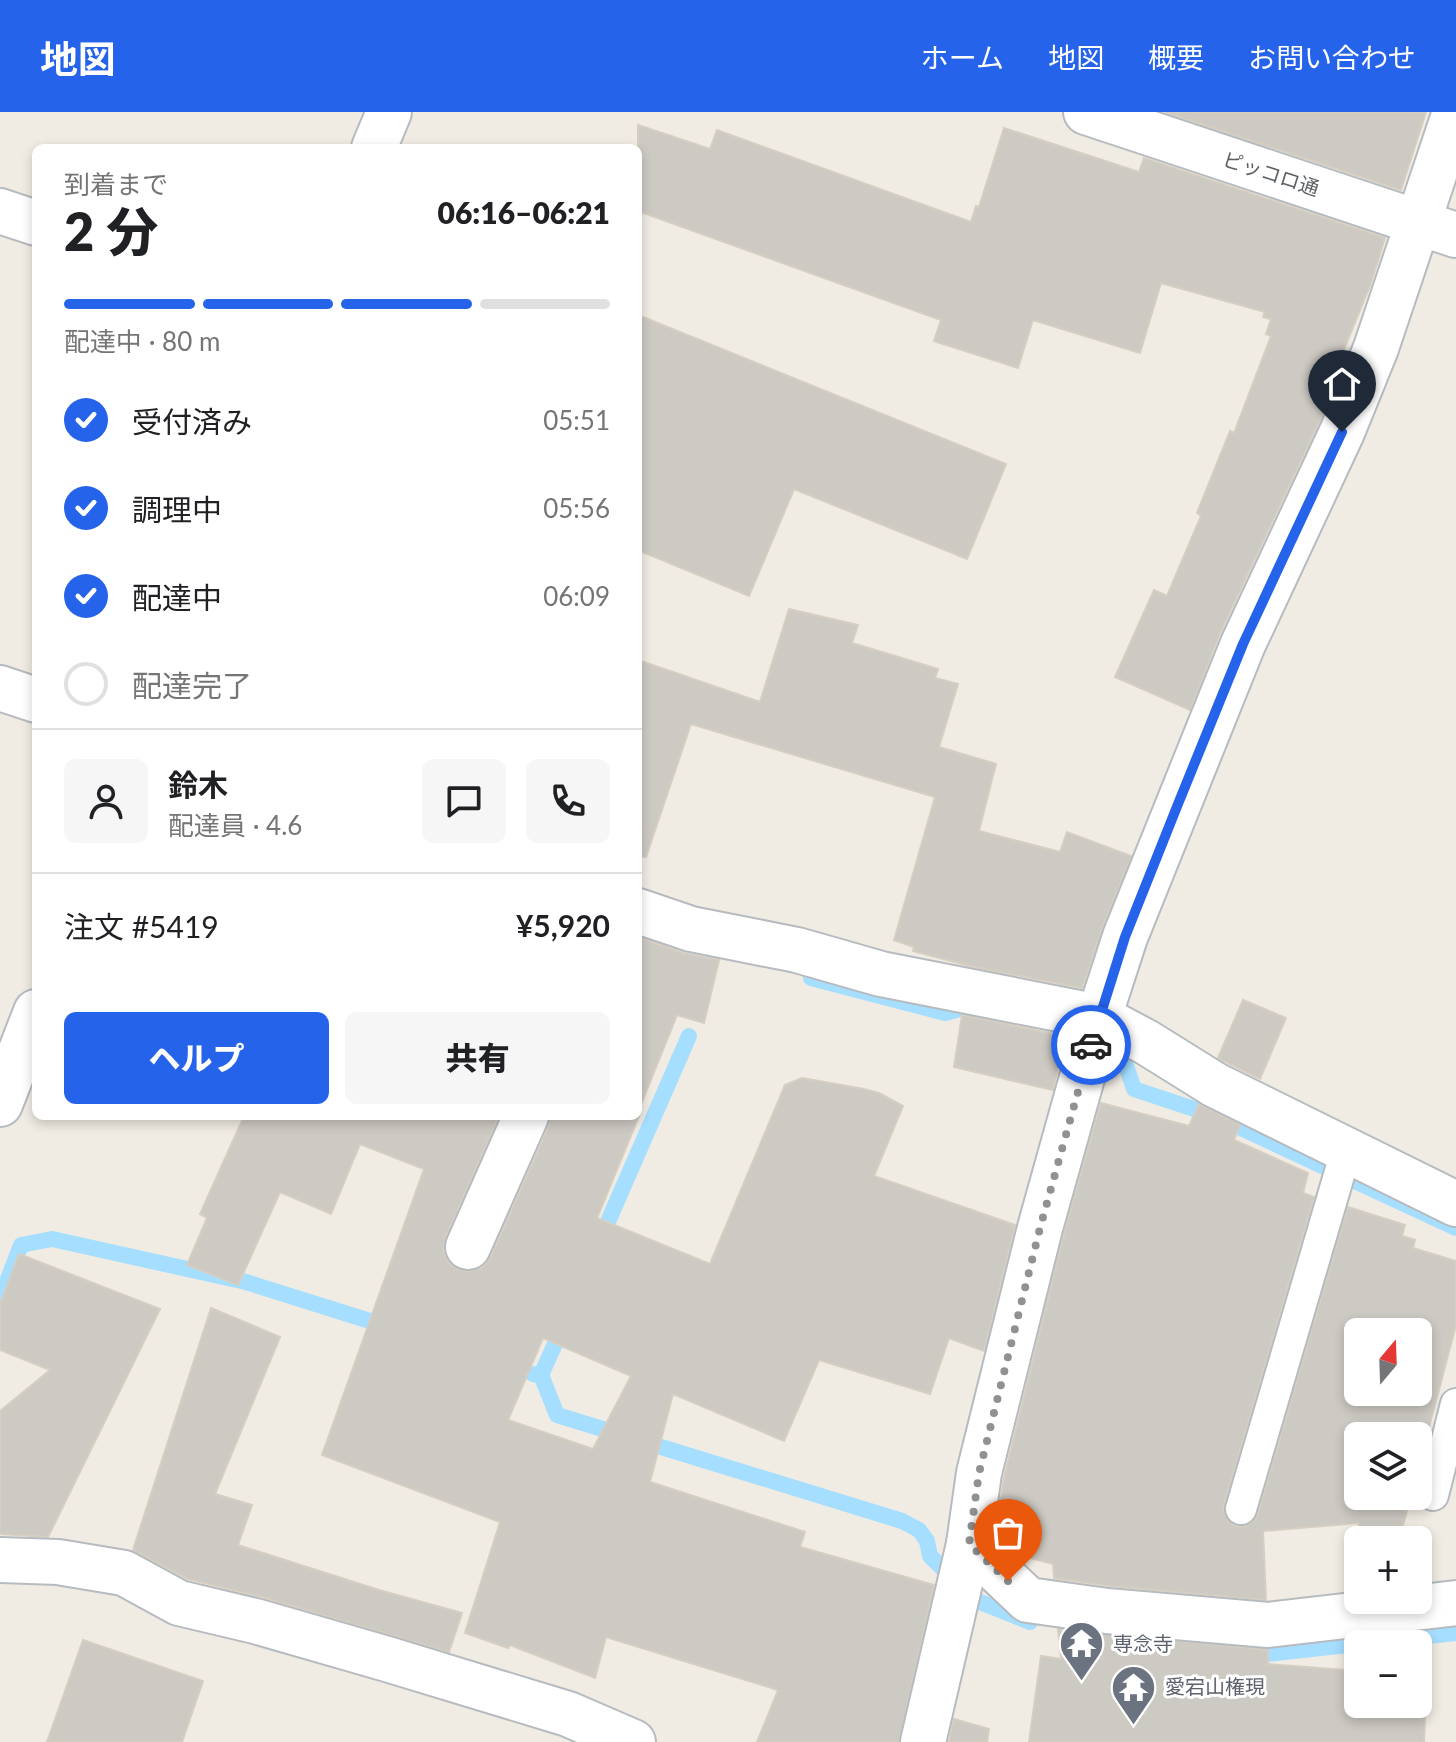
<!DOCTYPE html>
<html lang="ja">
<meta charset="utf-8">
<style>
body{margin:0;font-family:Lato,"Noto Sans JP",sans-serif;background:#f6f6f6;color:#202124;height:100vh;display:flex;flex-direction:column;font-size:30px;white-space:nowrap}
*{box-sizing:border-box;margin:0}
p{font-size:26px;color:#757577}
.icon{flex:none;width:44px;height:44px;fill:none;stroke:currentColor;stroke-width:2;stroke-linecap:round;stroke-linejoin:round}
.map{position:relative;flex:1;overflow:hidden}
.side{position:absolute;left:32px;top:32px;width:610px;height:976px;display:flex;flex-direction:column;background:#fff;border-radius:12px;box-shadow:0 4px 12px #0003}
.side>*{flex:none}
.needle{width:52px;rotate:19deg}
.fabs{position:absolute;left:1344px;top:1206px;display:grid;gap:16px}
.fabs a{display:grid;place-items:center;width:88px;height:88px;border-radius:12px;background:#fff;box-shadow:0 4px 12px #0003;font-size:40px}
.pin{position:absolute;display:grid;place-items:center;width:68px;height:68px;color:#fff;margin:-82px -34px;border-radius:50% 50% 50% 0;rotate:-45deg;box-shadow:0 0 8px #0007}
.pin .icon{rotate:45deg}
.courier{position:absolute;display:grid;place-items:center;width:80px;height:80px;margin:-40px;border:6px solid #2563eb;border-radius:50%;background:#fff;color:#222;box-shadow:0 2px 10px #0007}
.summary em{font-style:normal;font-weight:800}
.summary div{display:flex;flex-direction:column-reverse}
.summary{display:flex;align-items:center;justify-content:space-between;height:136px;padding:0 32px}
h1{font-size:52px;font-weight:800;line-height:60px}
.bar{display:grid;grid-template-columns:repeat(4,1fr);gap:12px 8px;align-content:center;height:96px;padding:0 32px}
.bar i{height:10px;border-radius:6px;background:#e0e0e0}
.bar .current{background:#2563eb}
.bar p{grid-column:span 4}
.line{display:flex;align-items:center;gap:20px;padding:0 32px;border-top:2px solid #e0e0e0}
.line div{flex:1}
.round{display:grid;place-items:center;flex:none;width:84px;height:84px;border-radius:12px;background:#f6f6f6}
ol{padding:0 32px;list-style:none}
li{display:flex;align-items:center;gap:24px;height:88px}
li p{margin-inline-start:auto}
li .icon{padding:8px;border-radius:50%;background:#2563eb;color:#fff;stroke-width:4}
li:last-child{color:#757577}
li i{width:44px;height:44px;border:4px solid #e0e0e0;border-radius:50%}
.action{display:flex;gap:16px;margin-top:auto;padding:16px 32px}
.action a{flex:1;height:92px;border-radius:12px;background:#2563eb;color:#fff;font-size:32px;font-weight:800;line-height:92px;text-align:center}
.action a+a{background:#f6f6f6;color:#202124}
header{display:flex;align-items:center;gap:48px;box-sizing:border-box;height:112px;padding:0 40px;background:#2563eb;color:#fff}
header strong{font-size:38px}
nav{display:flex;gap:44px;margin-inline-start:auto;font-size:28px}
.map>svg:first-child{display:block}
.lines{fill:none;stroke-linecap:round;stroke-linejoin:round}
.stream{stroke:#a5deff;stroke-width:16}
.building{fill:#cdc9c3;stroke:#d5cec1;stroke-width:2;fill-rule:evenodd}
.lane-casing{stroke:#b6bbbf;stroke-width:34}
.street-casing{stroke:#b6bbbf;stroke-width:48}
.lane{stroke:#fff;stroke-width:30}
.street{stroke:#fff;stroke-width:44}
.done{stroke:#909292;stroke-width:8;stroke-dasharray:0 14.4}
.route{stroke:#2563eb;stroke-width:10}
.labels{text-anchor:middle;stroke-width:6;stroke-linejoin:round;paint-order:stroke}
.street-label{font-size:20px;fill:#5c6166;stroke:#fff}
.worship-label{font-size:20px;fill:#5b616d;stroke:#fff;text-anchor:start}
</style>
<header>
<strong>地図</strong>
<nav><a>ホーム</a><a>地図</a><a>概要</a><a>お問い合わせ</a></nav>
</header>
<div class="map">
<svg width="1456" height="1630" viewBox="0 0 1456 1630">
<rect width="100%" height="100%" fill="#f0ece4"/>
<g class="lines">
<!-- stream -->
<g class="stream">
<path d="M 811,866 L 945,901 L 964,896 L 972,897"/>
<path d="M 1107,931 L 1120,936 L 1134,977 L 1215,1004 L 1456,1116"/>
<path d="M 600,1128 L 689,924"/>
<path d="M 0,1188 L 21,1133 L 52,1127 L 246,1170 L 389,1215"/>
<path d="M 533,1262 L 541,1263 L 564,1212"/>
<path d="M 541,1263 L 557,1303 L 902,1409 L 919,1418 L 927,1429 L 930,1444 L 975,1488 L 1030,1510"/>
<path d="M 1121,1521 L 1193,1532"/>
<path d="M 1247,1541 L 1259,1543 L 1456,1521"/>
</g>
</g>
<!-- building -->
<g class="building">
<path d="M 1165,0 L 1426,0 L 1401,78 Z"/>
<path d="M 638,13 L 710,37 L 717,18 L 971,110 L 976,94 L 979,95 L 1004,16 L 1139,60 L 1144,46 L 1385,126 L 1370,174 L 1326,281 L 1330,283 L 1319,310 L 1220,521 L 1190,598 L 1115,565 L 1154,478 L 1167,484 L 1201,404 L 1197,401 L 1230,319 L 1234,321 L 1271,224 L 1266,222 L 1271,207 L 1263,205 L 1265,200 L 1161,171 L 1140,241 L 1033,208 L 1018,256 L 934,229 L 941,208 L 638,99 Z"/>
<path d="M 638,203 L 1006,352 L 967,447 L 794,377 L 749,484 L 638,438 Z"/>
<path d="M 789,497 L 858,513 L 852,531 L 938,557 L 935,566 L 958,572 L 939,635 L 996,652 L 979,719 L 1060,740 L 1067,720 L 1131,744 L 1102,816 L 1082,876 L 970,854 L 913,839 L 914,835 L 894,828 L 935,685 L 691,612 L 646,745 L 638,744 L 638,548 L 760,590 Z"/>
<path d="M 638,825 L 683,841 L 719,848 L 704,911 L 677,903 L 640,995 Z"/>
<path d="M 1243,888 L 1286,906 L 1260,967 L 1218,946 Z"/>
<path d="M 962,903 L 1064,924 L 1053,978 L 954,955 Z"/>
<path d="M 802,966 L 864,977 L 879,981 L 903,994 L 874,1064 L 1015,1113 L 984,1239 L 949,1226 L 930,1282 L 819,1248 L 784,1329 L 673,1282 L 650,1370 L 805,1420 L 800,1435 L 934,1473 L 899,1630 L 757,1630 L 778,1578 L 606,1525 L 595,1566 L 510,1533 L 508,1536 L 465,1521 L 500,1410 L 322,1343 L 424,1057 L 360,1032 L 331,1102 L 280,1080 L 238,1173 L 187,1153 L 207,1106 L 200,1102 L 244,1004 L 499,1004 L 445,1126 L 443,1138 L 447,1149 L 457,1157 L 470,1160 L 482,1156 L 491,1145 L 549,1014 L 551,1004 L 639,1004 L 597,1106 L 710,1152 L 785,973 ZM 543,1226 L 631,1264 L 593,1337 L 508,1308 Z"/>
<path d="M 1101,991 L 1189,1014 L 1199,992 L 1240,1013 L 1234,1028 L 1308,1061 L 1303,1081 L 1314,1085 L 1224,1392 L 1224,1402 L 1229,1410 L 1235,1414 L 1246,1414 L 1254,1409 L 1258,1402 L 1348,1095 L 1405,1113 L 1402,1124 L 1415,1128 L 1413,1136 L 1456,1149 L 1456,1213 L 1418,1357 L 1418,1324 L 1358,1324 L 1358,1384 L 1411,1384 L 1399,1428 L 1360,1428 L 1359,1411 L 1263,1419 L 1266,1488 L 1110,1474 L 1054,1466 L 1053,1452 L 1015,1442 L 1010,1436 L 1013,1427 L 996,1420 L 1004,1366 L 1064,1122 ZM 1358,1220 L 1418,1220 L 1418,1280 L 1358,1280 Z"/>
<path d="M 19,1142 L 160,1197 L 48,1425 L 0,1422 L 0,1299 L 50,1258 L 0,1238 L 0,1192 Z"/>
<path d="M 211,1196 L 280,1225 L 215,1382 L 252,1393 L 238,1433 L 379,1478 L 462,1501 L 449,1540 L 262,1485 L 188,1467 L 133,1438 Z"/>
<path d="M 1058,1517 L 1268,1538 L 1268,1552 L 1358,1559 L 1358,1592 L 1418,1592 L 1418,1564 L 1427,1565 L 1424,1630 L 1029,1630 L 1041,1544 L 1061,1547 Z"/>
<path d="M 83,1528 L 203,1569 L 182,1630 L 47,1630 Z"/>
<path d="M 954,1607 L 989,1617 L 987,1630 L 949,1630 Z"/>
</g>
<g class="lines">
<defs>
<g id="lane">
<path d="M 1433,1383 L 1456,1292"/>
<path d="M 1241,1397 L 1347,1036"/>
</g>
<g id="street">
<path d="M 1086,0 L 1456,123"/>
<path d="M 374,36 L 389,0"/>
<path d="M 0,99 L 36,111"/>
<path d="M 0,576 L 36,588"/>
<path d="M 638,799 L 691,817 L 797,838 L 881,862 L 1099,905 L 1146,930 L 1215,973 L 1456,1092"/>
<path d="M 0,992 L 36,900"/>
<path d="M 468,1135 L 526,1004"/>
<path d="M 969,1432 L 1028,1488 L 1107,1499 L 1268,1513 L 1456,1491"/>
<path d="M 0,1448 L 58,1450 L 124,1461 L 179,1491 L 255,1509 L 387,1547 L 568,1602 L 633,1630"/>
<path d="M 923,1630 L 969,1432 L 979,1361 L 1040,1116 L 1099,905 L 1125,825 L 1243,532 L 1342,320 L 1376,236 L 1455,0"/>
</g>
</defs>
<!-- lane casing -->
<use href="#lane" class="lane-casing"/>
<!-- street casing -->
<use href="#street" class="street-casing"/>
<!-- lane -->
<use href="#lane" class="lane"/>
<!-- street -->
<use href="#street" class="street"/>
</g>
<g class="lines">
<!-- done -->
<path class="done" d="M 1008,1469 L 969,1432 L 979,1361 L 1040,1116 L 1091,933"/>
<!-- route -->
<path class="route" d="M 1091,933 L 1125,825 L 1178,692 L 1243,532 L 1342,320"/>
</g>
<!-- icons -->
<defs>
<symbol id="temple-pin" viewBox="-11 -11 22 30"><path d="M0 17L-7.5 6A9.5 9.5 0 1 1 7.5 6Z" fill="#6b7280" stroke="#fff"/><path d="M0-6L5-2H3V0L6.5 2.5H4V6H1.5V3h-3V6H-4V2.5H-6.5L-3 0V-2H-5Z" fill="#fff"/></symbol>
</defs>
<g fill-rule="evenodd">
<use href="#temple-pin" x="1056" y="1506" width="51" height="69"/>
<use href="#temple-pin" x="1108" y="1550" width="51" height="69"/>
</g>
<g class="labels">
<!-- street labels -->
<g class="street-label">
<text transform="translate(1271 62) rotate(18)" y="7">ピッコロ通</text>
</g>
<!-- worship labels -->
<g class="worship-label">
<text x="1113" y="1539">専念寺</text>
<text x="1165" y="1582">愛宕山権現</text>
</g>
</g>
</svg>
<div class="fabs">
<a><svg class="needle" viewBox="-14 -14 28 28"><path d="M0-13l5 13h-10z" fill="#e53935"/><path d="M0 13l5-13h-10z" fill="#757577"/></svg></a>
<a><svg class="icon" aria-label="layers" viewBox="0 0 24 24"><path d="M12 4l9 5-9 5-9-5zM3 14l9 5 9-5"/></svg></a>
<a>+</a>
<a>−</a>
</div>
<div class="pin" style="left:1008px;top:1469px;background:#ea580c"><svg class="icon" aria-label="bag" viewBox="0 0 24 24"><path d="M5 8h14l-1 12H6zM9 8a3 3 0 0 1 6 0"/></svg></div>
<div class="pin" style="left:1342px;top:320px;background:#1f2937"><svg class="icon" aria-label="home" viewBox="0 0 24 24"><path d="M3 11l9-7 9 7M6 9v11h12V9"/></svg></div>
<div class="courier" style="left:1091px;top:933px"><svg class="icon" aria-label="car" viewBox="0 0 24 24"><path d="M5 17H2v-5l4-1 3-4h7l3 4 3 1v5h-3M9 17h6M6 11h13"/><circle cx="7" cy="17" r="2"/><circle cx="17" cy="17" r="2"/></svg></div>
<section class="side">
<div class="summary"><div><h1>2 分</h1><p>到着まで</p></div><em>06:16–06:21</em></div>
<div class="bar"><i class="current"></i><i class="current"></i><i class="current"></i><i></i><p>配達中 · 80 m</p></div>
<ol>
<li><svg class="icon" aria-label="check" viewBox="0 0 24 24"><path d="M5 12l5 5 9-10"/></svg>受付済み<p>05:51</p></li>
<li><svg class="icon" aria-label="check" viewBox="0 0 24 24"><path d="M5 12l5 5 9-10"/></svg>調理中<p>05:56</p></li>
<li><svg class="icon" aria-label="check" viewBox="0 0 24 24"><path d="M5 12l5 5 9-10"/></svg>配達中<p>06:09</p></li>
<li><i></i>配達完了</li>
</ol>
<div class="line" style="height:144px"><a class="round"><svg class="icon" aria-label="person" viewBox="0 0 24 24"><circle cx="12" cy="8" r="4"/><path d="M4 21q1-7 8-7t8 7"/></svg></a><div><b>鈴木</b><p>配達員 · 4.6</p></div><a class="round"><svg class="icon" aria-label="chat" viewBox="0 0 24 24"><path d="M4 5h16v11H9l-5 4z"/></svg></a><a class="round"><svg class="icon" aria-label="phone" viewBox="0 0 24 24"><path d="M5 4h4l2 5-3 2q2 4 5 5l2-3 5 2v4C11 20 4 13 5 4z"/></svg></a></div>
<div class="line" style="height:104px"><div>注文 #5419</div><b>¥5,920</b></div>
<div class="action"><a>ヘルプ</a><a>共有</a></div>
</section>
</div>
